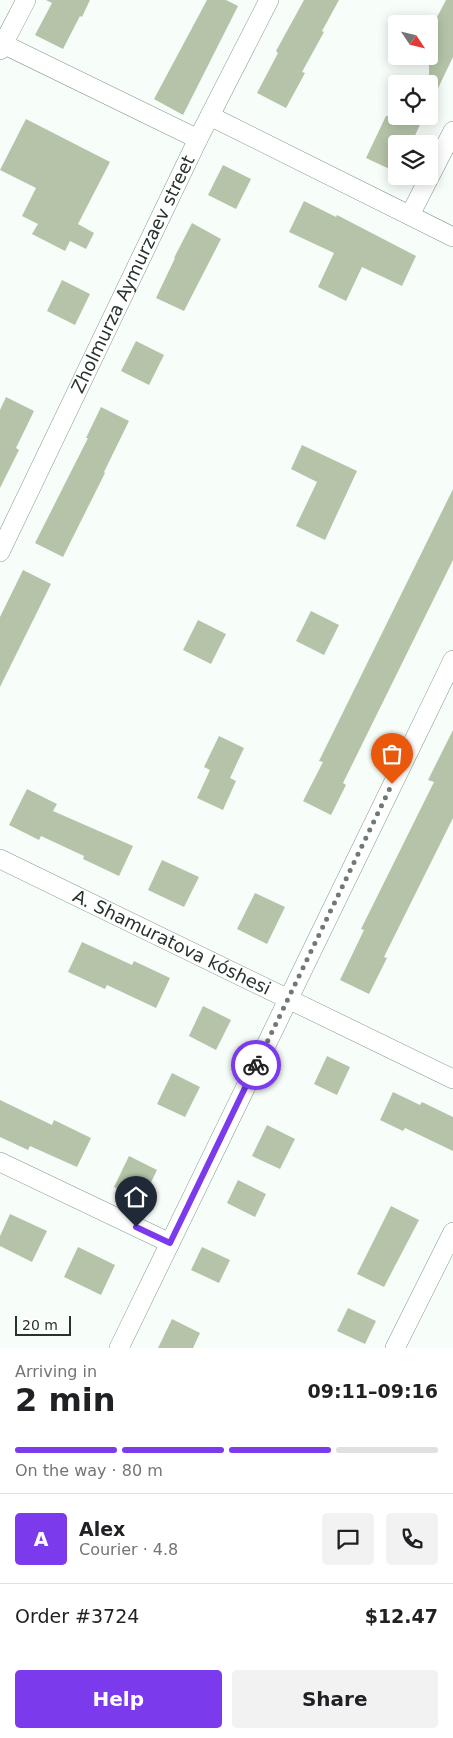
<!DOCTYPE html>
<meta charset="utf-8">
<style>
body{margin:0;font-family:"DejaVu Sans",sans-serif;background:#f2f2f2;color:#202124;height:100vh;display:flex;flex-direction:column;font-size:19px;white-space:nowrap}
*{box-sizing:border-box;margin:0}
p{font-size:16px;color:#757577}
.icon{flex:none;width:28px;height:28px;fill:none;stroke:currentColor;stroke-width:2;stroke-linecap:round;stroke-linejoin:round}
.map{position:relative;height:1348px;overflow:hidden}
.drawer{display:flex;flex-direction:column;background:#fff;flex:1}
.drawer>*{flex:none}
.needle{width:32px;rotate:125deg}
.buttons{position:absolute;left:388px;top:15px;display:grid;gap:10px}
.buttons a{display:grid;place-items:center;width:50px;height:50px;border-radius:5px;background:#fff;box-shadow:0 2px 12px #0003;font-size:25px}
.scale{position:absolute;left:15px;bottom:12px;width:56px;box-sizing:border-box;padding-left:5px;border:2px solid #27332c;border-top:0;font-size:14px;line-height:18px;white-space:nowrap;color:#27332c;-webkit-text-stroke:4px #fff;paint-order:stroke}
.pin{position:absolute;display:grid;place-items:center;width:42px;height:42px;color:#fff;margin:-51px -21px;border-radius:50% 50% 50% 0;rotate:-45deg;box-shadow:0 0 5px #0007}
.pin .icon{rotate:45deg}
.courier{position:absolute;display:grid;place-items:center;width:50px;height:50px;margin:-25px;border:4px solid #7c3aed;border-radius:50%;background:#fff;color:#222;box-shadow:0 1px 6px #0007}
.head em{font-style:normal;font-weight:600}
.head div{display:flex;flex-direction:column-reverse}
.head{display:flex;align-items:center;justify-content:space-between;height:85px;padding:0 15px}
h1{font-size:32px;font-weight:600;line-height:38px}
.bar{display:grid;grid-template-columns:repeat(4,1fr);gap:8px 5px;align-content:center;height:60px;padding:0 15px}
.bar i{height:6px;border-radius:4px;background:#e0e0e0}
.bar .on{background:#7c3aed}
.bar p{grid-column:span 4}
.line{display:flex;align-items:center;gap:12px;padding:0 15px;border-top:1px solid #e0e0e0}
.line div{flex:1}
.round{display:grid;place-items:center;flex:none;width:52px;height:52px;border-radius:5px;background:#f2f2f2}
.action{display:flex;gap:10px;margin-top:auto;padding:10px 15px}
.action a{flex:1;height:58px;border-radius:5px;background:#7c3aed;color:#fff;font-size:20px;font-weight:600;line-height:58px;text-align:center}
.action a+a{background:#f2f2f2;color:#202124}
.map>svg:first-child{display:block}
.building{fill:#b5c4a8}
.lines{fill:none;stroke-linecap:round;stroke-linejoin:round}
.minor-casing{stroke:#819d8b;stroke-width:20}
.minor{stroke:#fff;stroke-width:19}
.done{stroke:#707a74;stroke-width:5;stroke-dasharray:0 9}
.route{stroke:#7c3aed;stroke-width:6}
.labels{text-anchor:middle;stroke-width:4.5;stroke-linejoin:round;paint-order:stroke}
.street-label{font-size:18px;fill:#27332c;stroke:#fff}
</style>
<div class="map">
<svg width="453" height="1348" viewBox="0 0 453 1348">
<rect width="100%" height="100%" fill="#f7fdf9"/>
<!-- building -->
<g class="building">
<path d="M 46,0 L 90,0 L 82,17 L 80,16 L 63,49 L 35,35 L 52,3 Z"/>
<path d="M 207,0 L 226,0 L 238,6 L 183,115 L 154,99 Z"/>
<path d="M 304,0 L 339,0 L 322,31 L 324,32 L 302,72 L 305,73 L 286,108 L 257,93 L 278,53 L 276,51 Z"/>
<path d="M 446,0 L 453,0 L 453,57 L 429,107 L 429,32 Z"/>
<path d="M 386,116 L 424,116 L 411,144 L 396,144 L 396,172 L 366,158 Z"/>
<path d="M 26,119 L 110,162 L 78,224 L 94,233 L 86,249 L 70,241 L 65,251 L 32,234 L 38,224 L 22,216 L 36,188 L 0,170 Z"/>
<path d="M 223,165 L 251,179 L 236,209 L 208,195 Z"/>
<path d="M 304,201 L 336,217 L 337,215 L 416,256 L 402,286 L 362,267 L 346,301 L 318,287 L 334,253 L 289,232 Z"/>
<path d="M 192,223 L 221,239 L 184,311 L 156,298 L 175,258 L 174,258 Z"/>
<path d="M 62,280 L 90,294 L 75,325 L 47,311 Z"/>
<path d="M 136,341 L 164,355 L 149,385 L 121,371 Z"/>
<path d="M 6,397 L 34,411 L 16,448 L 19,450 L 0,488 L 0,410 Z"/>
<path d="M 101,407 L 129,421 L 104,472 L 105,473 L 63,557 L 35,543 L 88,438 L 86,438 Z"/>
<path d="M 302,445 L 357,471 L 325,540 L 296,526 L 317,482 L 291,469 Z"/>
<path d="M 453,489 L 453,560 L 343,783 L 346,785 L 331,815 L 303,801 L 323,762 L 319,761 Z"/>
<path d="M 23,570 L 51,584 L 0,687 L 0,617 Z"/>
<path d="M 311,611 L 339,625 L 324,655 L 296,641 Z"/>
<path d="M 198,620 L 226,634 L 211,664 L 183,650 Z"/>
<path d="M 453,730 L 453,818 L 384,957 L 387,958 L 369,994 L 340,980 L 364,930 L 361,929 L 434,782 L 428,780 Z"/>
<path d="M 219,736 L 244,748 L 230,778 L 236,781 L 223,810 L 197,798 L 210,770 L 204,767 Z"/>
<path d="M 27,789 L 57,804 L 53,811 L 133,846 L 119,876 L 83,859 L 84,856 L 41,836 L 39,840 L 9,825 Z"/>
<path d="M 162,860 L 199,877 L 184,907 L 148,890 Z"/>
<path d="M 255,893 L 285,907 L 267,944 L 237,929 Z"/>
<path d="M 82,942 L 132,965 L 134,961 L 170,978 L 156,1008 L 107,985 L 105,989 L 68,972 Z"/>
<path d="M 203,1006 L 231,1020 L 216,1050 L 189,1036 Z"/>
<path d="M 327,1056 L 350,1067 L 337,1095 L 314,1084 Z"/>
<path d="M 172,1073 L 200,1087 L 185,1117 L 157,1104 Z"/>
<path d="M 393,1092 L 420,1105 L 422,1102 L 453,1117 L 453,1151 L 405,1128 L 403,1131 L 380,1120 Z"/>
<path d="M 0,1100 L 52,1125 L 54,1120 L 91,1138 L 77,1167 L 30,1146 L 28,1150 L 0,1137 Z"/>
<path d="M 267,1125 L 295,1139 L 280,1169 L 252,1156 Z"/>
<path d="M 129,1156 L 157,1170 L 142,1201 L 114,1187 Z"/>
<path d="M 238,1180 L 266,1194 L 255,1217 L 227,1203 Z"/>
<path d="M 391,1206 L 419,1220 L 384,1287 L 357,1274 Z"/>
<path d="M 10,1214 L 47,1231 L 32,1262 L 0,1246 L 0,1236 Z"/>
<path d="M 78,1247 L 115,1265 L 101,1295 L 64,1277 Z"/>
<path d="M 202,1247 L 230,1260 L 219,1283 L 191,1270 Z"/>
<path d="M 348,1308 L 376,1321 L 365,1344 L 337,1331 Z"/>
<path d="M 172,1319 L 200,1333 L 193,1348 L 158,1348 Z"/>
</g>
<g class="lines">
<defs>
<g id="minor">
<path d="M 3,44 L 198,139"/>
<path d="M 0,50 L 26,0"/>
<path d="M 210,116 L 453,237"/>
<path d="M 410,215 L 453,131"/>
<path id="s1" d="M 0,552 L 198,139 L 269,0"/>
<path id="s2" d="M 0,859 L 453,1079"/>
<path d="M 0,1162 L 170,1243"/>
<path d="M 119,1348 L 453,660"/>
<path d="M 395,1348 L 453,1232"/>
</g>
</defs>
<!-- minor casing -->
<use href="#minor" class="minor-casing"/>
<!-- minor -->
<use href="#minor" class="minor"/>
</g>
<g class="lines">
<!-- done -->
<path class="done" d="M 256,1065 L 392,784"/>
<!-- route -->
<path class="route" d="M 136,1227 L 170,1243 L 256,1065"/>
</g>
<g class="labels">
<!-- street labels -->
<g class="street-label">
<text dy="6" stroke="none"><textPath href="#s1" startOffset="308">Zholmurza Aymurzaev street</textPath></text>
<text dy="6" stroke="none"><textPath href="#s2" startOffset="191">A. Shamuratova kóshesi</textPath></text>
</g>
</g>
</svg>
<div class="buttons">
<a><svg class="needle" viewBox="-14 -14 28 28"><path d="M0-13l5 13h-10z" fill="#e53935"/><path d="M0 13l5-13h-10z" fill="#757577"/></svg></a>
<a><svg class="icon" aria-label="locate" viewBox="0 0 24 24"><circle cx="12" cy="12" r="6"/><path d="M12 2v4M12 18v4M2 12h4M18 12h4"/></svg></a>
<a><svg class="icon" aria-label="layers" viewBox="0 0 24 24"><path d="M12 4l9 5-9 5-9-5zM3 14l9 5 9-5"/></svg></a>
</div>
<div class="scale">20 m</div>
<div class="pin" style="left:392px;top:784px;background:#ea580c"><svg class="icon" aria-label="bag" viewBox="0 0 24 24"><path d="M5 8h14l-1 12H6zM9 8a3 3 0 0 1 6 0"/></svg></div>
<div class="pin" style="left:136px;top:1227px;background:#1f2937"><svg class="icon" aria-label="home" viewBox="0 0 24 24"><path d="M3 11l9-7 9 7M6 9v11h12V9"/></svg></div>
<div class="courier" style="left:256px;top:1065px"><svg class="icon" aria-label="bike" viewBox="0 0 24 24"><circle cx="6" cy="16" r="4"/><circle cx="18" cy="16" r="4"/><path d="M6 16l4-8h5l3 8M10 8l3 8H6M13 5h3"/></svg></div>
</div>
<section class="drawer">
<div class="head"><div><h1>2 min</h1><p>Arriving in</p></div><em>09:11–09:16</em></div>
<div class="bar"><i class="on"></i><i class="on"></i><i class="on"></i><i></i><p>On the way · 80 m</p></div>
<div class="line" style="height:90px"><b class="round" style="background:#7c3aed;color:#fff">A</b><div><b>Alex</b><p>Courier · 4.8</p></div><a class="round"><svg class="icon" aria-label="chat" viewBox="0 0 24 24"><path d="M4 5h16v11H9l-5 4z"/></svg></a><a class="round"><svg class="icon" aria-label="phone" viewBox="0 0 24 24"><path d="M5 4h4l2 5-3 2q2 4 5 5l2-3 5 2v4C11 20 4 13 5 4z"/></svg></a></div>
<div class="line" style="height:65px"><div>Order #3724</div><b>$12.47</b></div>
<div class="action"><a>Help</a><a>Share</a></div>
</section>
